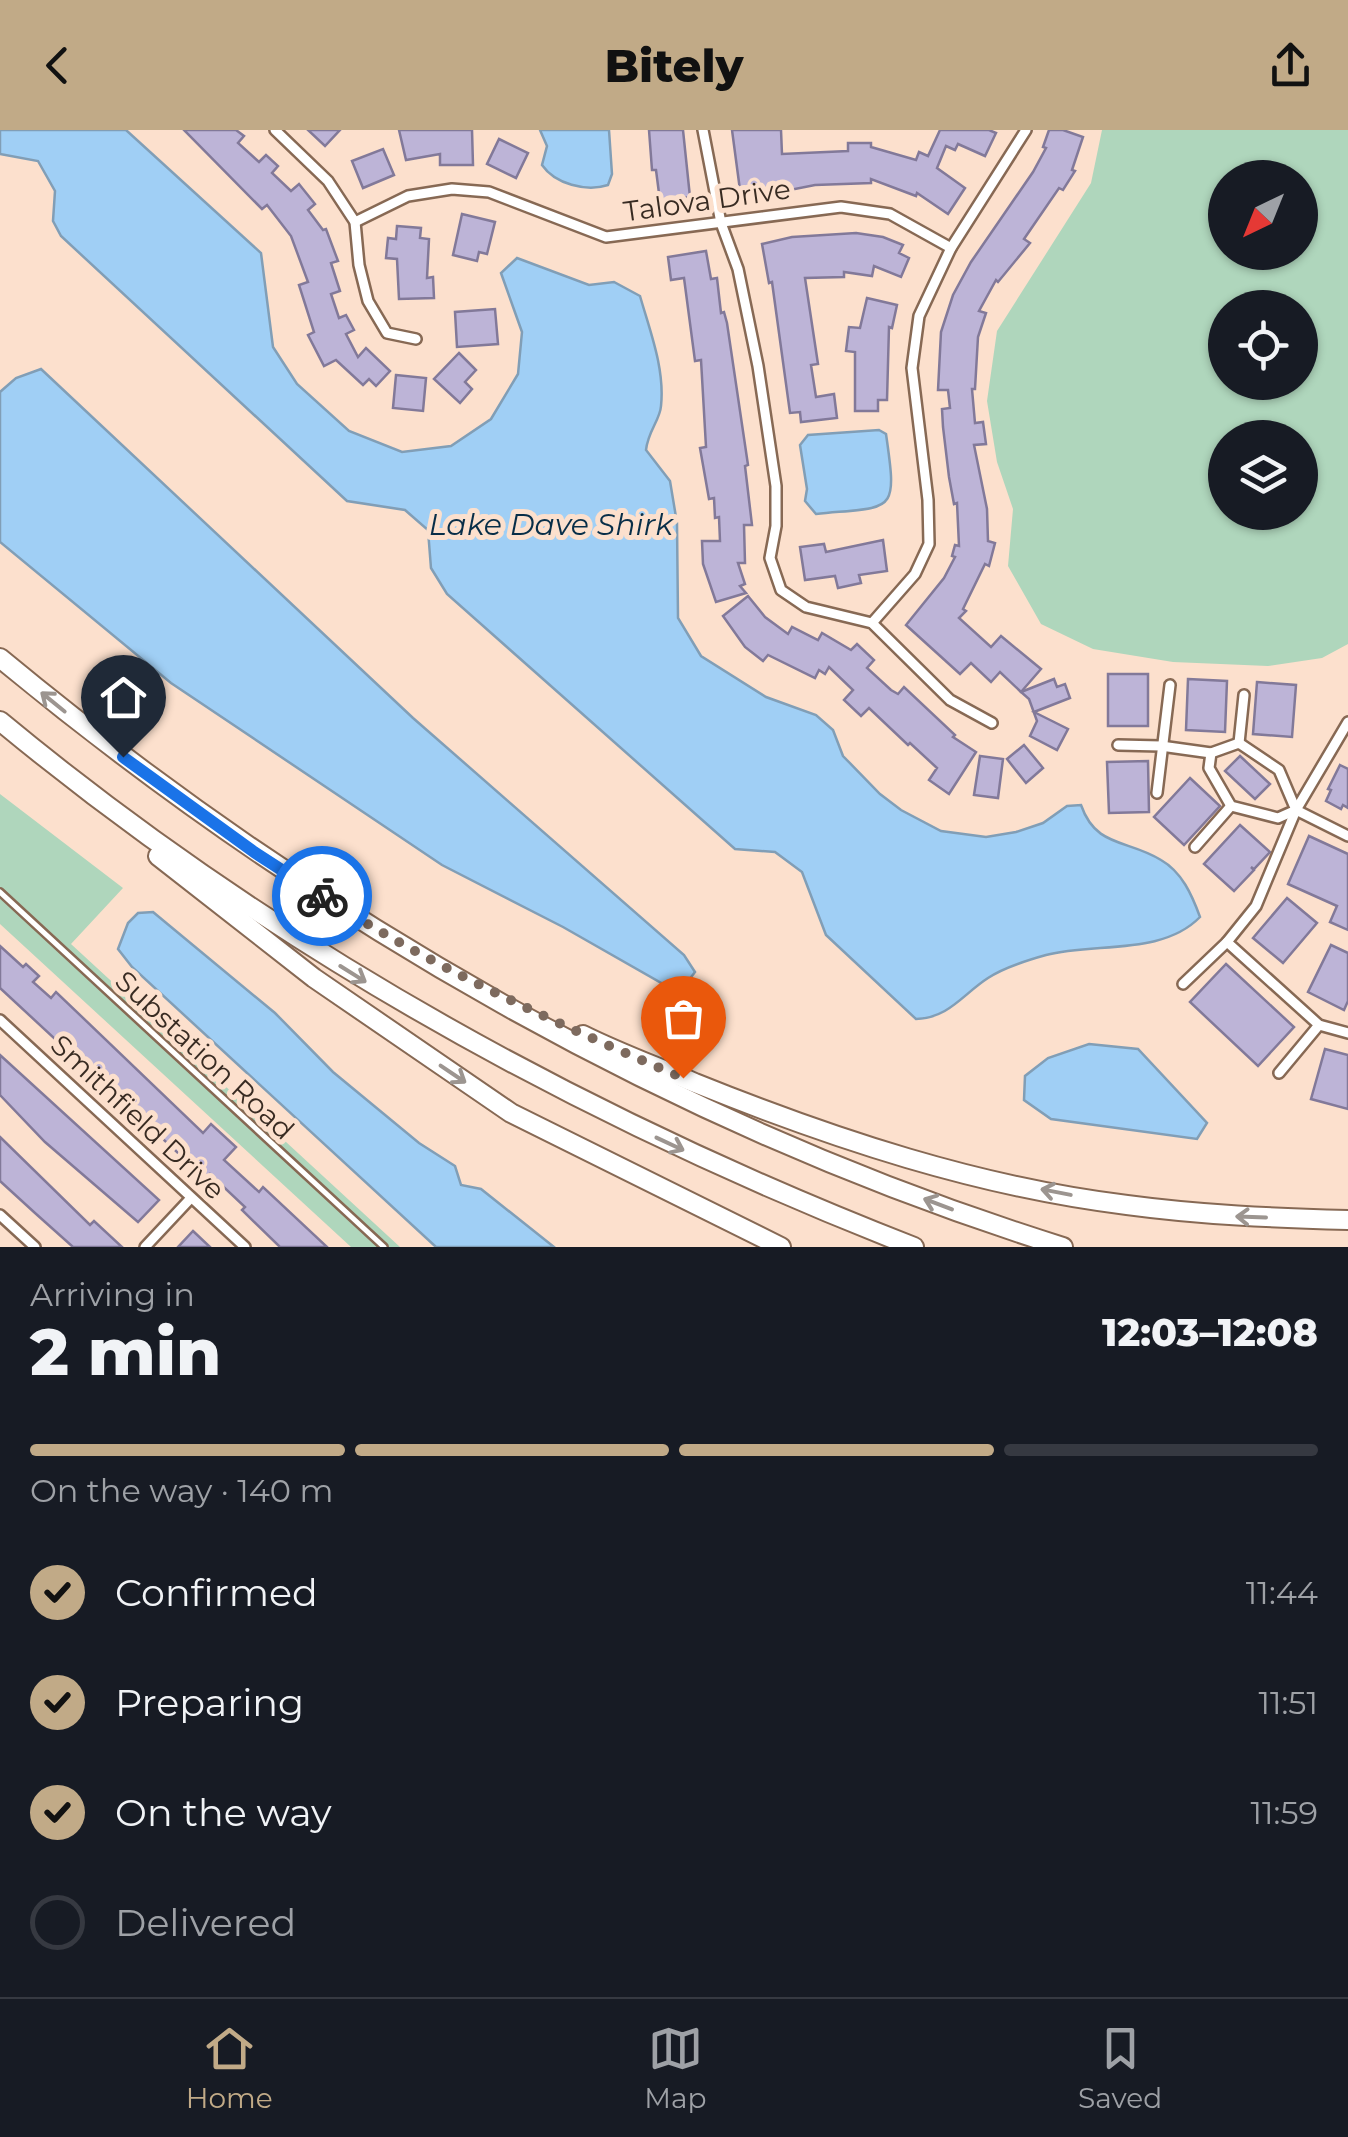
<!DOCTYPE html>
<meta charset="utf-8">
<style>
body{margin:0;font-family:Montserrat,sans-serif;background:#242831;color:#f1f3f6;height:100vh;display:flex;flex-direction:column;font-size:38px;white-space:nowrap}
*{box-sizing:border-box;margin:0}
p{font-size:32px;color:#9ea1a6}
.icon{flex:none;width:55px;height:55px;fill:none;stroke:currentColor;stroke-width:2;stroke-linecap:round;stroke-linejoin:round}
.map{position:relative;height:1117px;overflow:hidden}
.side{display:flex;flex-direction:column;background:#171b24;flex:1}
.side>*{flex:none}
.needle{width:65px;rotate:223deg}
.tools{position:absolute;left:1208px;top:30px;display:grid;gap:20px}
.tools a{display:grid;place-items:center;width:110px;height:110px;border-radius:50%;background:#171b24;box-shadow:0 2px 8px #0004;font-size:50px}
.pin{position:absolute;display:grid;place-items:center;width:85px;height:85px;color:#fff;margin:-102px -42px;border-radius:50% 50% 50% 0;rotate:-45deg;box-shadow:0 0 10px #0007}
.pin .icon{rotate:45deg}
.courier{position:absolute;display:grid;place-items:center;width:100px;height:100px;margin:-50px;border:8px solid #1a73e8;border-radius:50%;background:#fff;color:#222;box-shadow:0 2px 12px #0007}
.overview em{font-style:normal;font-weight:800}
.overview div{display:flex;flex-direction:column-reverse}
.overview{display:flex;align-items:center;justify-content:space-between;height:170px;padding:0 30px}
h1{font-size:65px;font-weight:800;line-height:75px}
.bar{display:grid;grid-template-columns:repeat(4,1fr);gap:15px 10px;align-content:center;height:120px;padding:0 30px}
.bar i{height:12px;border-radius:8px;background:#363941}
.bar .current{background:#c1aa87}
.bar p{grid-column:span 4}
ol{padding:0 30px;list-style:none}
li{display:flex;align-items:center;gap:30px;height:110px}
li p{margin-inline-start:auto}
li .icon{padding:10px;border-radius:50%;background:#c1aa87;color:#111;stroke-width:4}
li:last-child{color:#9ea1a6}
li i{width:55px;height:55px;border:5px solid #363941;border-radius:50%}
header{display:flex;justify-content:space-between;align-items:center;height:130px;padding:0 30px;background:#c1aa87;color:#111;font-size:45px;font-weight:800}
.dock{display:flex;justify-content:space-around;align-items:center;height:140px;border-top:2px solid #363941;background:#171b24;font-size:28px;color:#9ea1a6}
.dock a{display:grid;justify-items:center;gap:5px}
.dock .current{color:#c1aa87}
.map>svg:first-child{display:block}
.green{fill:#afd6bc;fill-rule:evenodd}
.water{fill:#a0cff5;stroke:#819eb6;stroke-width:2.5}
.building{fill:#bdb4d7;stroke:#827999;stroke-width:2.5}
.lines{fill:none;stroke-linecap:round;stroke-linejoin:round}
.service-casing{stroke:#876954;stroke-width:10}
.minor-casing{stroke:#876954;stroke-width:14}
.motorway-casing{stroke:#876954;stroke-width:22}
.service{stroke:#fff;stroke-width:5}
.minor{stroke:#fff;stroke-width:9}
.motorway{stroke:#fff;stroke-width:18}
.oneway{stroke:#9c9590}
.done{stroke:#7d6a5e;stroke-width:10;stroke-dasharray:0 18}
.route{stroke:#1a73e8;stroke-width:12}
.labels{text-anchor:middle;stroke-width:10;stroke-linejoin:round;paint-order:stroke}
.street-label{font-size:28px;fill:#382b22;stroke:#fce0cd}
.water-label{font-size:30px;font-style:italic;fill:#082e48;stroke:#fce0cd}
</style>
<header><svg class="icon" aria-label="back" viewBox="0 0 24 24"><path d="M15 5l-7 7 7 7"/></svg>Bitely<svg class="icon" aria-label="share" viewBox="0 0 24 24"><path d="M12 15V3M7 8l5-5 5 5M5 13v7h14v-7"/></svg></header>
<div class="map">
<svg width="1348" height="1117" viewBox="0 0 1348 1117">
<rect width="100%" height="100%" fill="#fce0cd"/>
<!-- green -->
<g class="green">
<path d="M 1102,0 L 1348,0 L 1348,514 L 1322,528 L 1268,536 L 1173,532 L 1093,519 L 1041,494 L 1008,436 L 1013,379 L 997,332 L 987,271 L 997,201 L 1091,53 ZM 1225,48 L 1300,48 L 1300,122 L 1225,122 ZM 1225,178 L 1300,178 L 1300,252 L 1225,252 ZM 1225,308 L 1300,308 L 1300,382 L 1225,382 Z"/>
<path d="M 0,664 L 123,758 L 71,814 L 400,1117 L 351,1117 L 0,794 Z"/>
</g>
<!-- water -->
<g class="water">
<path d="M 0,0 L 126,0 L 261,123 L 273,217 L 297,254 L 349,301 L 402,322 L 451,316 L 491,289 L 518,244 L 522,202 L 501,143 L 517,128 L 589,155 L 614,152 L 640,166 C 650,201 665,239 661,276 C 660,290 648,301 646,320 L 670,351 L 677,393 L 678,488 L 701,526 L 766,567 L 816,585 L 833,600 L 843,626 L 880,664 L 901,680 L 941,701 L 986,707 L 1016,702 L 1043,693 L 1067,676 L 1081,675 C 1096,718 1127,709 1161,730 C 1182,742 1192,765 1200,787 C 1162,826 1095,812 1046,825 C 1028,830 1003,838 988,848 C 963,864 949,888 916,889 L 826,805 L 802,742 L 775,722 L 735,719 L 447,464 L 431,438 L 428,400 L 405,380 L 347,371 L 61,106 L 53,91 L 55,61 L 38,31 L 0,24 Z"/>
<path d="M 540,0 L 609,0 L 612,44 L 608,55 C 586,62 555,54 542,35 L 547,16 Z"/>
<path d="M 41,239 L 413,588 L 684,825 L 695,842 L 679,863 L 563,797 L 442,735 L 171,553 L 0,412 L 0,262 L 16,248 Z"/>
<path d="M 879,300 L 886,304 C 898,386 894,376 816,384 L 805,371 L 807,359 L 800,315 L 808,305 Z"/>
<path d="M 153,782 L 275,883 L 333,942 L 419,1013 L 455,1036 L 461,1055 L 481,1059 L 554,1117 L 436,1117 L 132,837 L 118,819 L 128,793 L 138,783 Z"/>
<path d="M 1089,914 L 1138,919 L 1207,993 L 1197,1009 L 1051,989 L 1024,970 L 1025,946 L 1048,928 Z"/>
</g>
<!-- building -->
<g class="building">
<path d="M 184,0 L 236,0 L 244,6 L 238,13 L 259,32 L 266,25 L 278,36 L 272,43 L 291,61 L 299,54 L 315,74 L 308,80 L 323,100 L 326,99 L 338,131 L 331,133 L 340,161 L 331,164 L 339,188 L 346,185 L 354,200 L 346,204 L 358,227 L 366,218 L 390,241 L 376,256 L 369,249 L 363,255 L 336,230 L 324,236 L 308,205 L 314,202 L 299,155 L 308,152 L 291,106 L 267,75 L 262,79 Z"/>
<path d="M 308,0 L 340,0 L 325,16 Z"/>
<path d="M 399,0 L 472,0 L 473,35 L 440,35 L 440,24 L 406,30 Z"/>
<path d="M 649,0 L 683,0 L 690,67 L 660,71 L 656,40 L 652,40 Z"/>
<path d="M 732,0 L 781,0 L 782,24 L 848,21 L 848,13 L 871,13 L 871,17 L 916,30 L 919,22 L 928,26 L 940,0 L 989,0 L 996,3 L 985,26 L 958,14 L 955,20 L 946,16 L 937,38 L 965,58 L 948,84 L 917,63 L 916,66 L 871,49 L 871,53 L 815,55 L 750,68 L 748,59 L 740,60 Z"/>
<path d="M 1049,0 L 1063,0 L 1083,7 L 1072,40 L 1075,41 L 1063,60 L 1059,58 L 1024,109 L 1030,113 L 998,152 L 996,150 L 979,181 L 986,183 L 978,207 L 975,259 L 972,259 L 975,293 L 983,292 L 986,314 L 974,315 L 987,379 L 988,411 L 995,413 L 989,436 L 985,434 L 963,479 L 966,481 L 959,488 L 991,517 L 1001,506 L 1041,539 L 1021,562 L 1000,542 L 991,552 L 971,533 L 960,544 L 906,495 L 944,448 L 955,427 L 952,426 L 955,415 L 959,416 L 957,373 L 954,374 L 949,347 L 943,297 L 942,279 L 950,278 L 948,260 L 938,260 L 941,202 L 953,165 L 971,132 L 1033,42 L 1046,18 L 1043,17 Z"/>
<path d="M 499,9 L 528,23 L 516,48 L 487,34 Z"/>
<path d="M 383,19 L 394,45 L 363,58 L 352,31 Z"/>
<path d="M 462,84 L 495,92 L 487,124 L 479,122 L 477,131 L 453,125 Z"/>
<path d="M 397,96 L 421,98 L 420,108 L 429,109 L 427,148 L 433,147 L 434,168 L 399,169 L 397,129 L 386,128 L 388,108 L 396,109 Z"/>
<path d="M 856,103 L 883,107 L 903,115 L 899,123 L 909,128 L 901,147 L 874,136 L 872,146 L 844,142 L 844,147 L 805,148 L 818,234 L 811,235 L 816,267 L 834,264 L 837,288 L 801,292 L 800,282 L 790,283 L 772,152 L 769,153 L 762,114 L 792,107 Z"/>
<path d="M 706,121 L 711,149 L 717,148 L 721,183 L 724,182 L 727,193 L 748,335 L 745,336 L 752,395 L 744,395 L 745,433 L 738,433 L 745,454 L 740,456 L 746,463 L 716,472 L 703,434 L 702,411 L 720,411 L 719,387 L 715,388 L 714,368 L 709,369 L 700,318 L 706,317 L 701,230 L 695,231 L 684,148 L 671,150 L 668,127 Z"/>
<path d="M 867,168 L 897,175 L 892,198 L 889,197 L 887,270 L 878,270 L 878,281 L 855,281 L 855,222 L 846,221 L 849,197 L 860,198 Z"/>
<path d="M 495,179 L 498,214 L 457,217 L 455,182 Z"/>
<path d="M 459,223 L 476,240 L 465,252 L 472,259 L 460,273 L 434,249 Z"/>
<path d="M 396,245 L 426,248 L 423,281 L 393,278 Z"/>
<path d="M 883,410 L 887,441 L 859,445 L 861,453 L 838,458 L 835,446 L 805,450 L 800,417 L 824,414 L 826,422 Z"/>
<path d="M 748,466 L 765,487 L 788,504 L 792,497 L 818,510 L 822,503 L 851,520 L 857,514 L 874,530 L 867,538 L 891,560 L 898,564 L 904,557 L 955,605 L 953,607 L 976,622 L 949,664 L 929,650 L 937,638 L 910,613 L 908,615 L 869,578 L 861,586 L 844,570 L 853,560 L 829,537 L 825,544 L 819,540 L 815,548 L 768,525 L 763,531 L 745,517 L 723,486 Z"/>
<rect x="1108" y="544" width="40" height="52"/>
<path d="M 1054,549 L 1057,557 L 1065,554 L 1070,568 L 1034,582 L 1068,599 L 1057,620 L 1030,606 L 1037,591 L 1029,569 L 1021,562 Z"/>
<path d="M 1188,549 L 1227,551 L 1225,602 L 1186,600 Z"/>
<path d="M 1257,552 L 1296,555 L 1292,607 L 1253,604 Z"/>
<path d="M 1024,615 L 1043,638 L 1026,653 L 1007,629 Z"/>
<path d="M 980,626 L 1003,629 L 998,668 L 974,665 Z"/>
<path d="M 1240,626 L 1270,654 L 1255,669 L 1225,641 Z"/>
<path d="M 1148,631 L 1149,682 L 1109,683 L 1107,632 Z"/>
<path d="M 1340,635 L 1348,639 L 1348,678 L 1343,675 L 1341,679 L 1326,671 L 1331,660 L 1328,659 Z"/>
<path d="M 1190,648 L 1220,676 L 1184,715 L 1154,687 Z"/>
<path d="M 1240,695 L 1270,722 L 1254,739 L 1251,737 L 1254,740 L 1234,761 L 1204,734 Z"/>
<path d="M 1309,706 L 1348,724 L 1348,800 L 1330,792 L 1337,776 L 1288,754 Z"/>
<path d="M 1287,768 L 1317,793 L 1283,833 L 1253,808 Z"/>
<path d="M 1331,815 L 1348,823 L 1348,871 L 1344,880 L 1308,862 Z"/>
<path d="M 0,816 L 23,837 L 26,834 L 39,846 L 33,852 L 51,868 L 56,862 L 203,1003 L 211,994 L 236,1017 L 224,1030 L 259,1062 L 263,1057 L 327,1117 L 280,1117 L 242,1080 L 245,1077 L 210,1044 L 206,1049 L 0,858 Z"/>
<path d="M 1226,834 L 1294,897 L 1258,936 L 1190,872 Z"/>
<path d="M 1325,919 L 1348,925 L 1348,979 L 1311,969 Z"/>
<path d="M 0,925 L 159,1070 L 138,1092 L 45,1012 L 0,965 Z"/>
<path d="M 0,1007 L 90,1095 L 94,1091 L 122,1117 L 73,1117 L 35,1083 L 0,1051 Z"/>
<path d="M 193,1101 L 210,1117 L 178,1117 Z"/>
</g>
<g class="lines">
<defs>
<path id="service" d="M 0,762 L 384,1117"/>
<g id="minor">
<path d="M 275,0 L 328,51 L 355,92 L 359,135 L 368,171 L 387,203 L 416,209"/>
<path d="M 703,0 L 721,93 L 738,139 L 758,236 L 776,356 L 776,396 L 770,428 L 781,460 L 806,477 L 872,493 L 950,570 L 992,593"/>
<path d="M 355,92 L 408,66 L 452,59 L 489,62 L 606,107 L 841,77 L 890,84 L 951,118"/>
<path d="M 872,493 L 915,444 L 929,414 L 928,370 L 912,238 L 919,186 L 951,118 L 1026,0"/>
<path d="M 1348,592 L 1296,680 L 1256,776 L 1227,812 L 1319,895 L 1348,903"/>
<path d="M 1239,613 L 1244,565"/>
<path d="M 1118,615 L 1161,616 L 1211,623"/>
<path d="M 1157,663 L 1170,555"/>
<path d="M 1296,680 L 1278,688 L 1231,676 L 1209,638 L 1211,623 L 1239,613 L 1279,640 L 1296,680 L 1348,706"/>
<path d="M 1195,717 L 1231,676"/>
<path d="M 1183,854 L 1227,812"/>
<path d="M 0,890 L 245,1117"/>
<path d="M 1279,943 L 1319,895"/>
<path d="M 0,1085 L 35,1117"/>
<path d="M 145,1117 L 191,1068"/>
</g>
<g id="motorway">
<path d="M 0,528 C 314,788 673,995 1063,1117"/>
<path d="M 0,591 C 274,818 583,988 914,1117"/>
<path d="M 158,726 L 314,848 L 511,983 L 781,1117"/>
<path d="M 583,905 C 619,923 658,937 695,953 C 834,1009 979,1057 1127,1075 C 1201,1085 1274,1088 1348,1090"/>
</g>
</defs>
<!-- service casing -->
<use href="#service" class="service-casing"/>
<!-- minor casing -->
<use href="#minor" class="minor-casing"/>
<!-- motorway casing -->
<use href="#motorway" class="motorway-casing"/>
<!-- service -->
<use href="#service" class="service"/>
<!-- minor -->
<use href="#minor" class="minor"/>
<!-- motorway -->
<use href="#motorway" class="motorway"/>
</g>
<!-- one-way arrows -->
<defs><path id="oneway-shaft" d="M-6 0H5M1.5-3L5.5 0L1.5 3" fill="none" stroke-width="1.6" stroke-linecap="round" stroke-linejoin="round" transform="scale(2.5)"/></defs>
<g class="oneway">
<use href="#oneway-shaft" transform="translate(53 572) rotate(-141)"/>
<use href="#oneway-shaft" transform="translate(353 844) rotate(32)"/>
<use href="#oneway-shaft" transform="translate(453 944) rotate(34)"/>
<use href="#oneway-shaft" transform="translate(670 1014) rotate(25)"/>
<use href="#oneway-shaft" transform="translate(1056 1062) rotate(-169)"/>
<use href="#oneway-shaft" transform="translate(938 1074) rotate(-159)"/>
<use href="#oneway-shaft" transform="translate(1251 1087) rotate(-178)"/>
</g>
<g class="lines">
<!-- done -->
<path class="done" d="M 322,766 C 436,839 560,895 683,948"/>
<!-- route -->
<path class="route" d="M 123,627 L 254,722 L 322,766"/>
</g>
<g class="labels">
<!-- street labels -->
<g class="street-label">
<text transform="translate(707 70) rotate(-8)" y="10">Talova Drive</text>
<text transform="translate(205 925) rotate(43)" y="10">Substation Road</text>
<text transform="translate(138 987) rotate(43)" y="10">Smithfield Drive</text>
</g>
<!-- water labels -->
<g class="water-label">
<text x="551" y="405">Lake Dave Shirk</text>
</g>
</g>
</svg>
<div class="tools">
<a><svg class="needle" viewBox="-14 -14 28 28"><path d="M0-13l5 13h-10z" fill="#e53935"/><path d="M0 13l5-13h-10z" fill="#9ea1a6"/></svg></a>
<a><svg class="icon" aria-label="locate" viewBox="0 0 24 24"><circle cx="12" cy="12" r="6"/><path d="M12 2v4M12 18v4M2 12h4M18 12h4"/></svg></a>
<a><svg class="icon" aria-label="layers" viewBox="0 0 24 24"><path d="M12 4l9 5-9 5-9-5zM3 14l9 5 9-5"/></svg></a>
</div>
<div class="pin" style="left:683px;top:948px;background:#ea580c"><svg class="icon" aria-label="bag" viewBox="0 0 24 24"><path d="M5 8h14l-1 12H6zM9 8a3 3 0 0 1 6 0"/></svg></div>
<div class="pin" style="left:123px;top:627px;background:#1f2937"><svg class="icon" aria-label="home" viewBox="0 0 24 24"><path d="M3 11l9-7 9 7M6 9v11h12V9"/></svg></div>
<div class="courier" style="left:322px;top:766px"><svg class="icon" aria-label="bike" viewBox="0 0 24 24"><circle cx="6" cy="16" r="4"/><circle cx="18" cy="16" r="4"/><path d="M6 16l4-8h5l3 8M10 8l3 8H6M13 5h3"/></svg></div>
</div>
<section class="side">
<div class="overview"><div><h1>2 min</h1><p>Arriving in</p></div><em>12:03–12:08</em></div>
<div class="bar"><i class="current"></i><i class="current"></i><i class="current"></i><i></i><p>On the way · 140 m</p></div>
<ol>
<li><svg class="icon" aria-label="check" viewBox="0 0 24 24"><path d="M5 12l5 5 9-10"/></svg>Confirmed<p>11:44</p></li>
<li><svg class="icon" aria-label="check" viewBox="0 0 24 24"><path d="M5 12l5 5 9-10"/></svg>Preparing<p>11:51</p></li>
<li><svg class="icon" aria-label="check" viewBox="0 0 24 24"><path d="M5 12l5 5 9-10"/></svg>On the way<p>11:59</p></li>
<li><i></i>Delivered</li>
</ol>
</section>
<nav class="dock">
<a class="current"><svg class="icon" aria-label="home" viewBox="0 0 24 24"><path d="M3 11l9-7 9 7M6 9v11h12V9"/></svg>Home</a>
<a><svg class="icon" aria-label="map" viewBox="0 0 24 24"><path d="M3 6l6-2 6 2 6-2v14l-6 2-6-2-6 2zM9 4v14M15 6v14"/></svg>Map</a>
<a><svg class="icon" aria-label="saved" viewBox="0 0 24 24"><path d="M7 4h10v16l-5-4-5 4z"/></svg>Saved</a>
</nav>
